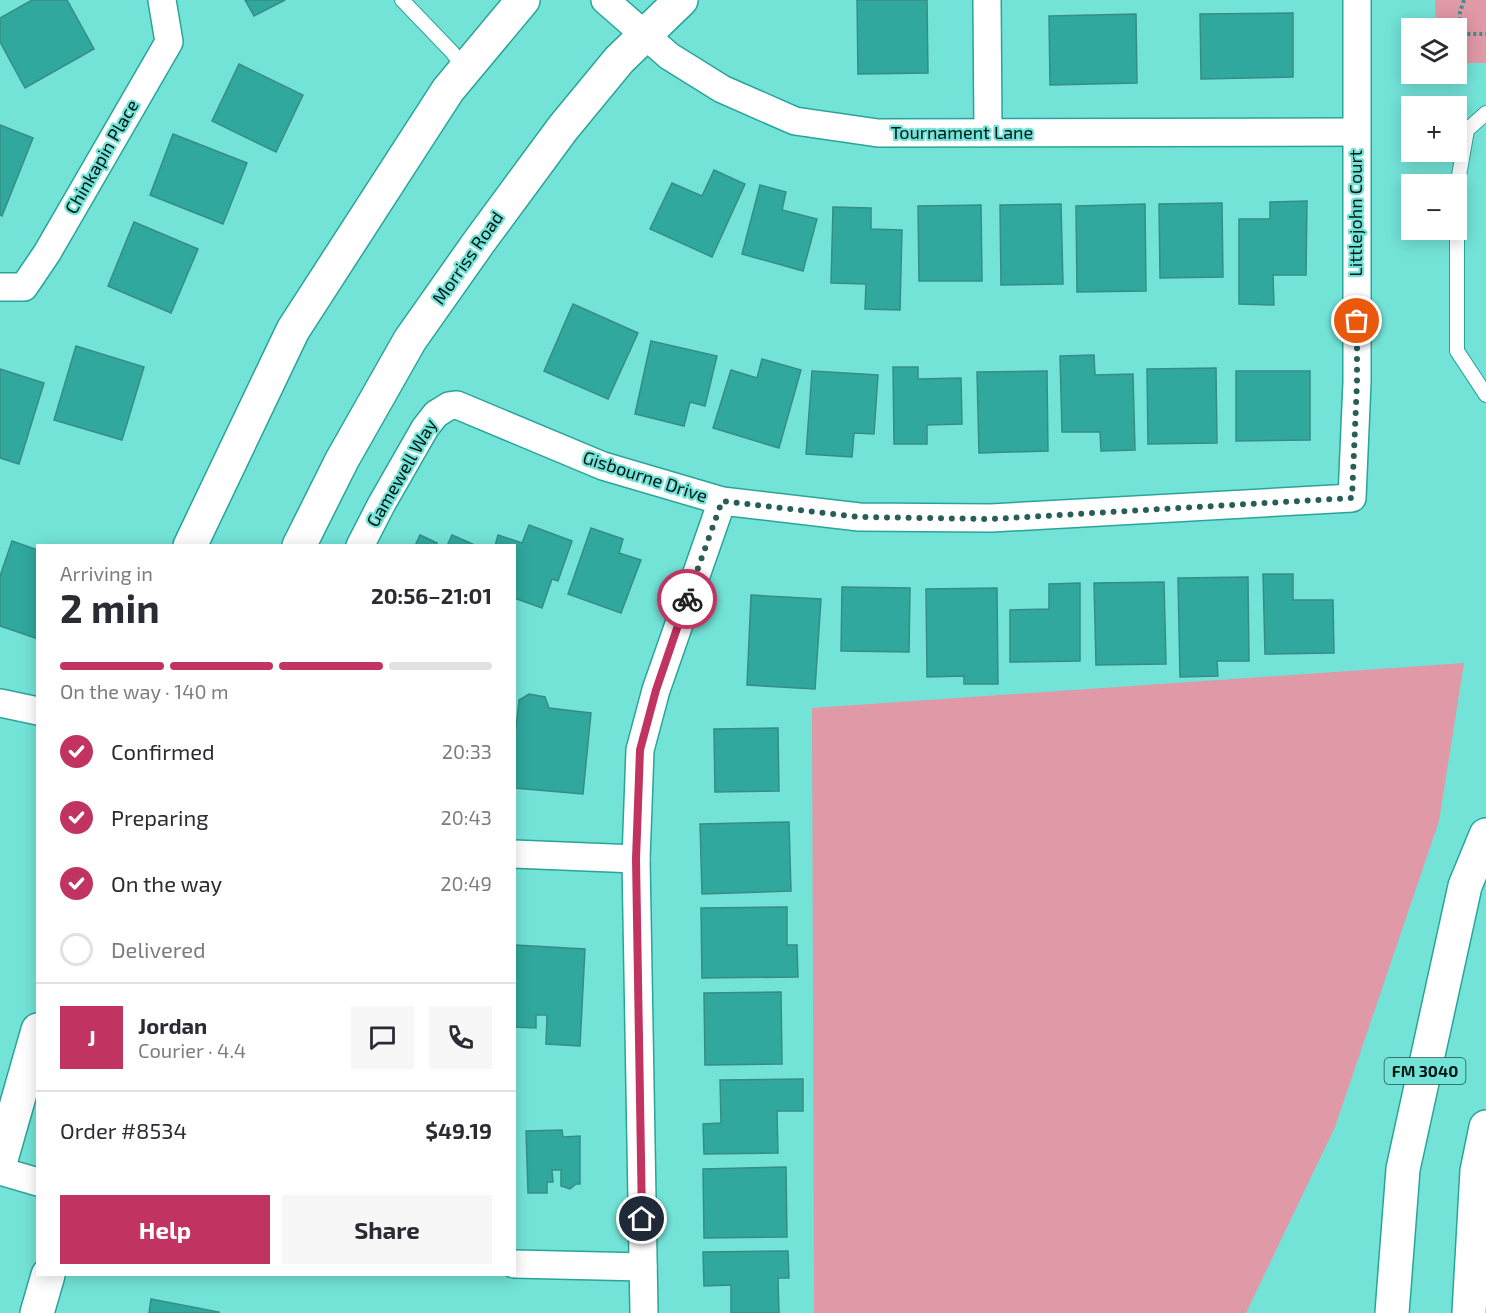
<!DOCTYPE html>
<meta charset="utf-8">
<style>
body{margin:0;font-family:"Exo 2",sans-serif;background:#f7f7f7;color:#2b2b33;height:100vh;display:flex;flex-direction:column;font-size:22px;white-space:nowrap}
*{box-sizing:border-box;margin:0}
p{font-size:20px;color:#7c7c81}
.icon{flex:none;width:33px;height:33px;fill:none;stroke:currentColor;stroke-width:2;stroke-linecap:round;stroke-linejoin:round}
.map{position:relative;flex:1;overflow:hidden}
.details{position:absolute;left:36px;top:544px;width:480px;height:732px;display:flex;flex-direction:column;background:#fff;border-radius:0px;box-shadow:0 3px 15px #0003}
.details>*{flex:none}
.buttons{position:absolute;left:1401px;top:18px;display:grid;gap:12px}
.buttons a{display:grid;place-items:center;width:66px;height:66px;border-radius:0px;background:#fff;box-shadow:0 3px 15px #0003;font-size:30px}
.pin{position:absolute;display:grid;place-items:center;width:51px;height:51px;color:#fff;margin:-26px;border:3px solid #fff;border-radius:50%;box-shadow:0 2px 6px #0007}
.courier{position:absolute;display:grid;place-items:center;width:60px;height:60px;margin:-30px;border:4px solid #c13360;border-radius:50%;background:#fff;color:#222;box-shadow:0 2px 8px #0007}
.headline em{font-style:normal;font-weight:700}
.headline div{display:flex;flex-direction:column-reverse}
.headline{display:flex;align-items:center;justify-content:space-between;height:102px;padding:0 24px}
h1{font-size:39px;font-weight:700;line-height:45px}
.bar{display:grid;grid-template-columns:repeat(4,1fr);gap:9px 6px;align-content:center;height:72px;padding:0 24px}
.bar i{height:8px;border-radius:4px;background:#e1e1e2}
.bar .selected{background:#c13360}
.bar p{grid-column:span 4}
.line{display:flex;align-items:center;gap:15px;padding:0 24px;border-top:2px solid #e1e1e2}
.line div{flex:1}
.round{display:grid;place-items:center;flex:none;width:63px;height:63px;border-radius:0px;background:#f7f7f7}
ol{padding:0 24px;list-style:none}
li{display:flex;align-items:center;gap:18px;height:66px}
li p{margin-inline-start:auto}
li .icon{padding:6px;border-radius:50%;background:#c13360;color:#fff;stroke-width:4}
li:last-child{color:#7c7c81}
li i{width:33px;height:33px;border:3px solid #e1e1e2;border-radius:50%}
.button{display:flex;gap:12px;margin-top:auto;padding:12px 24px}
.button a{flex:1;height:69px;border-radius:0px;background:#c13360;color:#fff;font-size:24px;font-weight:700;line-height:69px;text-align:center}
.button a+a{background:#f7f7f7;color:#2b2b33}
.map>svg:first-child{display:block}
.green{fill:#e099a6}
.building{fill:#30a89e;stroke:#378d85;stroke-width:1.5}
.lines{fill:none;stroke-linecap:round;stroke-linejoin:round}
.service-casing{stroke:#2aa49a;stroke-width:16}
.minor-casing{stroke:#2aa49a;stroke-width:30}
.secondary-casing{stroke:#2aa49a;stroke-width:36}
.primary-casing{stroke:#2aa49a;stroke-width:36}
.path{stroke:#438e86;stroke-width:4;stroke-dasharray:3 3;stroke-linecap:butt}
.service{stroke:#fff;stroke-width:14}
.minor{stroke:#fff;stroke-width:27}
.secondary{stroke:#fff;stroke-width:33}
.primary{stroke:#fff;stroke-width:33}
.done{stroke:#285e58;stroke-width:6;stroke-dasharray:0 10.8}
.route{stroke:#c13360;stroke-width:8}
.labels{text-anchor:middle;stroke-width:4.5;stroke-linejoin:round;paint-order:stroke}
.shield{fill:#73e3d8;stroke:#22544e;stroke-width:1.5}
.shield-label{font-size:16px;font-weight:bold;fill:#001613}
.street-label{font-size:18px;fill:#001613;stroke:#73e3d8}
</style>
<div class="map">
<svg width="1486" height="1313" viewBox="0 0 1486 1313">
<rect width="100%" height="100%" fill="#73e3d8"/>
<!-- green -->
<g class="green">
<path d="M 1435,0 L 1486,0 L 1486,63 L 1457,63 L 1456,28 L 1436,28 Z"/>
<path d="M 1464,663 L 1439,821 L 1335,1127 L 1246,1313 L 814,1313 L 812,708 Z"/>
</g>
<!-- building -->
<g class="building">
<path d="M 32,0 L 67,0 L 94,49 L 25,88 L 0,42 L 0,18 Z"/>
<path d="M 245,0 L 285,0 L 254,16 Z"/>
<path d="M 857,0 L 927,0 L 928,73 L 858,74 Z"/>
<path d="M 1293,13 L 1293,77 L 1201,79 L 1200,14 Z"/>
<path d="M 1136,14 L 1137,83 L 1050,85 L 1049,16 Z"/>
<path d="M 239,64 L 303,95 L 276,152 L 212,121 Z"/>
<path d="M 0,125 L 33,138 L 2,216 L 0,215 Z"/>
<path d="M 173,134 L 247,163 L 223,224 L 150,195 Z"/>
<path d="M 714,170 L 745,184 L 712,257 L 650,229 L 672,183 L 702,196 Z"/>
<path d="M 760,185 L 786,192 L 782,210 L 817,219 L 803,271 L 742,254 Z"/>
<path d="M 1307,201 L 1306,275 L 1273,275 L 1274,305 L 1239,304 L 1239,219 L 1270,219 L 1270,202 Z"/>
<path d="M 1222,203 L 1223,277 L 1160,278 L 1159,204 Z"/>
<path d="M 1061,204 L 1063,284 L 1001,285 L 1000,205 Z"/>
<path d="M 1145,204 L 1146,291 L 1077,292 L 1076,206 Z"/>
<path d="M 981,205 L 982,281 L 919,281 L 918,206 Z"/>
<path d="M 833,207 L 871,208 L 871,229 L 902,230 L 900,310 L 865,309 L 866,284 L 831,283 Z"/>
<path d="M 134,222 L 198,249 L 171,313 L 108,286 Z"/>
<path d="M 573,304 L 638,333 L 608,399 L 544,371 Z"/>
<path d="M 651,341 L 717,356 L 705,406 L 690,402 L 684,426 L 635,414 Z"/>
<path d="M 76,346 L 144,367 L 122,440 L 54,420 Z"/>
<path d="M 1094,355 L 1095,375 L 1133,374 L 1135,450 L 1101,451 L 1100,432 L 1062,432 L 1060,356 Z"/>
<path d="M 762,359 L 801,370 L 779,448 L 713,428 L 731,370 L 757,378 Z"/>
<path d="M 893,367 L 918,367 L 918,379 L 961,378 L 962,424 L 927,425 L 927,444 L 894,444 Z"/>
<path d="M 1216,368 L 1217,443 L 1148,444 L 1147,369 Z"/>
<path d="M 0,369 L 44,383 L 19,464 L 0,458 Z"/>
<path d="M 812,371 L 878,375 L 874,434 L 854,433 L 852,457 L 806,454 Z"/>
<path d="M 1047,371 L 1048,451 L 979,453 L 977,372 Z"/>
<path d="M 1236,371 L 1310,371 L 1310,440 L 1236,441 Z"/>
<path d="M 529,525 L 572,541 L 558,581 L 552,579 L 542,608 L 514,598 L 514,546 L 495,546 L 498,535 L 522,543 Z"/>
<path d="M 591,528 L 623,539 L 619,553 L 641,560 L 621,613 L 568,594 Z"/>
<path d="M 420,535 L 437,543 L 436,546 L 415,546 Z"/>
<path d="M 452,535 L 477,546 L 447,546 Z"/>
<path d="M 12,541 L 38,550 L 38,639 L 0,626 L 0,576 Z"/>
<path d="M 1263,574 L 1293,574 L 1293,600 L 1333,600 L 1334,653 L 1265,654 Z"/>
<path d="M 1248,577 L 1249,661 L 1217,661 L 1218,676 L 1180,677 L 1178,578 Z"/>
<path d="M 1164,582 L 1166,664 L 1096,665 L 1094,583 Z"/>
<path d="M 1080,583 L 1080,661 L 1010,662 L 1010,610 L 1049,609 L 1049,584 Z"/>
<path d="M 842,587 L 910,588 L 909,652 L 841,651 Z"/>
<path d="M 997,588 L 998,684 L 964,684 L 964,676 L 927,677 L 926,589 Z"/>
<path d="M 751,595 L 821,599 L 815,689 L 747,685 Z"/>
<path d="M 529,694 L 545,697 L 549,708 L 591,713 L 583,794 L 514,788 L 514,747 L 519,700 Z"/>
<path d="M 778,728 L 779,791 L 715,792 L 714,729 Z"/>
<path d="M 789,822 L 791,891 L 702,894 L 700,824 Z"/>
<path d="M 787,907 L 787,945 L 797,945 L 798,977 L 702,978 L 701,908 Z"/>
<path d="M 515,945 L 585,949 L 580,1046 L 546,1044 L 547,1015 L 536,1015 L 536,1028 L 514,1027 Z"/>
<path d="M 781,992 L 782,1064 L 705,1065 L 704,993 Z"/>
<path d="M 803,1079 L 803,1111 L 777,1111 L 778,1153 L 704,1154 L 703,1124 L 721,1123 L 720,1080 Z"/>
<path d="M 562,1130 L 563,1137 L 580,1136 L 580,1184 L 576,1184 L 570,1189 L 561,1186 L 561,1170 L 552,1170 L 553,1182 L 547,1182 L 547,1193 L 528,1193 L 526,1131 Z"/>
<path d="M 786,1167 L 787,1237 L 704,1238 L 703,1169 Z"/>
<path d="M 788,1251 L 789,1278 L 778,1278 L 779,1313 L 731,1313 L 731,1285 L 704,1286 L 703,1252 Z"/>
<path d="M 151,1299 L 219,1312 L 219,1313 L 149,1313 Z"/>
</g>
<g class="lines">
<defs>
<g id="service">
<path d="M 402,0 L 452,52 L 466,70"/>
<path d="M 1486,113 L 1467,130 L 1457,187 L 1457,351 L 1486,395"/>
</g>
<g id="minor">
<path d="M 605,0 L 669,56 L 722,89 L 795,121 L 878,133 L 1356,132"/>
<path d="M 987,0 L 988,132"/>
<path d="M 0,287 L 24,287 L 47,253 L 169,42 L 162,0"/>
<path d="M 360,546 L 381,505 L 425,428 L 436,414 L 449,406 L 457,405 L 603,466 L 722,501 L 859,517 L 991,518 L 1352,498 L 1357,382 L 1357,0"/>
<path d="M 0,703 L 38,711"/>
<path d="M 514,854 L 636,859"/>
<path d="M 0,1171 L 38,1182"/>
<path d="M 514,1264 L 643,1267"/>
<path d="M 644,1313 L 636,859 L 640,750 L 656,690 L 722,501"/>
</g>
<g id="secondary">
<path d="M 190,546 L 293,330 L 448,90 L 523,0"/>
<path d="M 299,546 L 342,460 L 410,340 L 479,242 L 563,128 L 619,60 L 681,0"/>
<path d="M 0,1163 L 38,1030"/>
<path d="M 37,1313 L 48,1275"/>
</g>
<g id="primary">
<path d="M 1392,1313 L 1403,1169 L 1465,886 L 1486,835"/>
<path d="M 1469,1313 L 1477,1171 L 1486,1127"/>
</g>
</defs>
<!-- service casing -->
<use href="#service" class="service-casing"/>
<!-- minor casing -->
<use href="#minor" class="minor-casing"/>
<!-- secondary casing -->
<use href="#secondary" class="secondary-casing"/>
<!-- primary casing -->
<use href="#primary" class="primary-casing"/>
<!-- path -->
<path class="path" d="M 1464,0 L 1460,12 L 1460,34 L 1486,34"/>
<!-- service -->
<use href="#service" class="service"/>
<!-- minor -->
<use href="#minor" class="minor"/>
<!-- secondary -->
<use href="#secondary" class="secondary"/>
<!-- primary -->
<use href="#primary" class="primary"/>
</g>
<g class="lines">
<!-- done -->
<path class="done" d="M 687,599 L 722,501 L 859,517 L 991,519 L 1352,498 L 1357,382 L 1357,321"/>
<!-- route -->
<path class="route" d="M 642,1219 L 636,859 L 640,750 L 656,690 L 687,599"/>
</g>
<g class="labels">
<!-- shield labels -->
<rect class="shield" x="1384.5" y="1058" width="81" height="26" rx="4.5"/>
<g class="shield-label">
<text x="1425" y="1077">FM 3040</text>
</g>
<!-- street labels -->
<g class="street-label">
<text x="962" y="139">Tournament Lane</text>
<text transform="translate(102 157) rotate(-60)" y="6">Chinkapin Place</text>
<text transform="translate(1356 213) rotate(-90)" y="6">Littlejohn Court</text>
<text transform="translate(468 258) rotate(-55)" y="6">Morriss Road</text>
<text transform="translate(402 473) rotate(-60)" y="6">Gamewell Way</text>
<text transform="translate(645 477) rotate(18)" y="6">Gisbourne Drive</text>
</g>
</g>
</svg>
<div class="buttons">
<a><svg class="icon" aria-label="layers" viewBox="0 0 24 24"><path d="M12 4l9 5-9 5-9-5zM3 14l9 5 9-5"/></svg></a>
<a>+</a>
<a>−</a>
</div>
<div class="pin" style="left:1357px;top:321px;background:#ea580c"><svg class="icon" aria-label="bag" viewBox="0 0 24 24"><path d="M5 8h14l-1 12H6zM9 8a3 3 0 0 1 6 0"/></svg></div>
<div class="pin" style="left:642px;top:1219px;background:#1f2937"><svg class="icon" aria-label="home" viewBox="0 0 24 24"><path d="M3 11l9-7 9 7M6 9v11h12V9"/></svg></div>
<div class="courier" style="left:687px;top:599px"><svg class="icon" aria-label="bike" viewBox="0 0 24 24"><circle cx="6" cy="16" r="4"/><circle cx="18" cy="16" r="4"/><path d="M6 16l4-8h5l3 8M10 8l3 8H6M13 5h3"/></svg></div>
<section class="details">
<div class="headline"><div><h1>2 min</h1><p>Arriving in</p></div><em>20:56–21:01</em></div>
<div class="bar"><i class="selected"></i><i class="selected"></i><i class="selected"></i><i></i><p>On the way · 140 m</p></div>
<ol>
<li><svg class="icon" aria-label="check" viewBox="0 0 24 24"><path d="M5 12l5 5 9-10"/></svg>Confirmed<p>20:33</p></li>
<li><svg class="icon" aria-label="check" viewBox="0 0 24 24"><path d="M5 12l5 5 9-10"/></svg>Preparing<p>20:43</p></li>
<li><svg class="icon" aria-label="check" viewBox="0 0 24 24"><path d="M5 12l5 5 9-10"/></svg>On the way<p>20:49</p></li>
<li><i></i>Delivered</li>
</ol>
<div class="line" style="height:108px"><b class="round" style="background:#c13360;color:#fff">J</b><div><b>Jordan</b><p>Courier · 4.4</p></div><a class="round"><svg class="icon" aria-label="chat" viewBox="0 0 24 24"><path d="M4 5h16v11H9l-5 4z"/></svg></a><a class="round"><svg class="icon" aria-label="phone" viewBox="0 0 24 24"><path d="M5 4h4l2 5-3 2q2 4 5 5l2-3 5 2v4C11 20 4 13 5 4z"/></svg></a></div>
<div class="line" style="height:78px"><div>Order #8534</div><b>$49.19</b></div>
<div class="button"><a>Help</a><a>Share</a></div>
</section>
</div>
